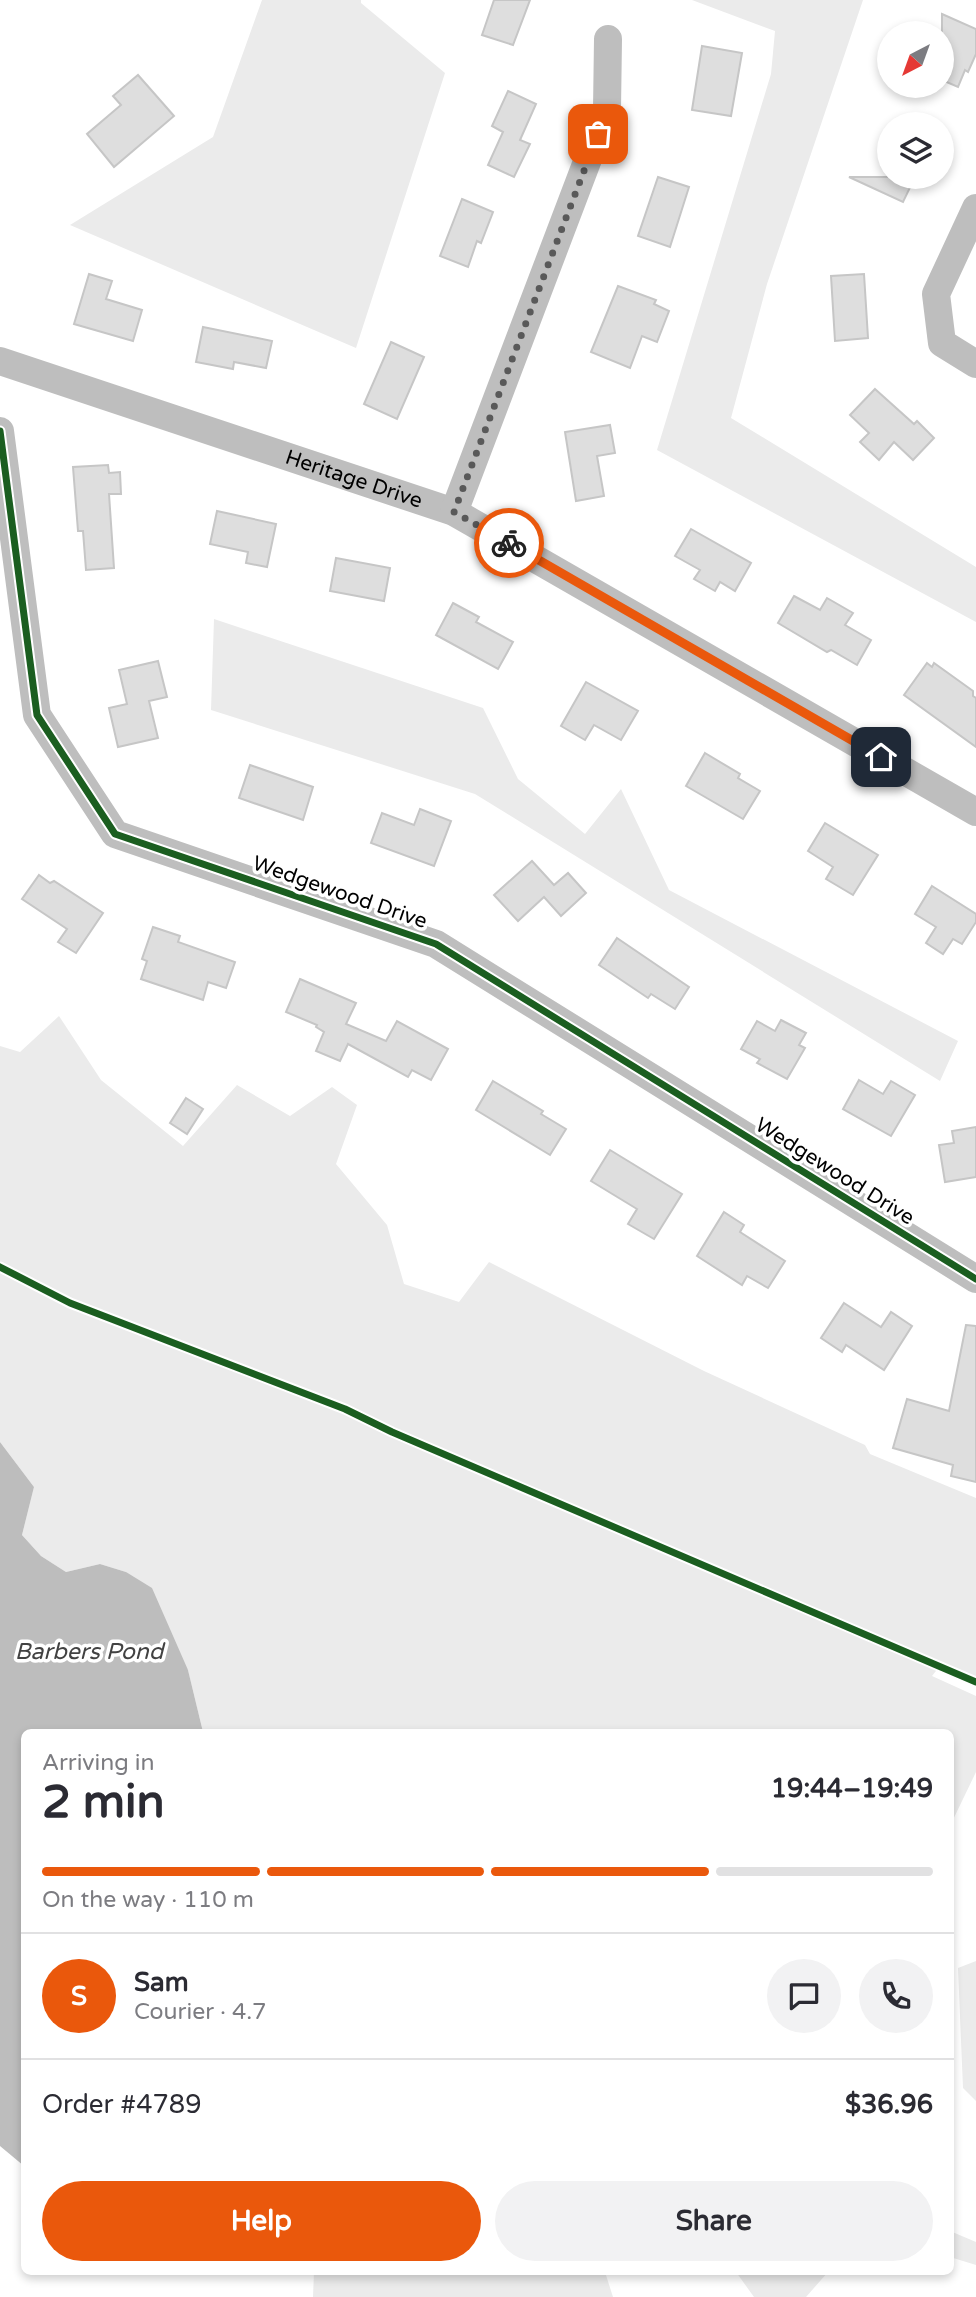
<!DOCTYPE html>
<meta charset="utf-8">
<style>
body{margin:0;font-family:"Varela Round",sans-serif;background:#f2f2f3;color:#2b2b33;height:100vh;display:flex;flex-direction:column;font-size:26px;white-space:nowrap}
*{box-sizing:border-box;margin:0}
p{font-size:23px;color:#7c7c81}
.icon{flex:none;width:38px;height:38px;fill:none;stroke:currentColor;stroke-width:2;stroke-linecap:round;stroke-linejoin:round}
.map{position:relative;flex:1;overflow:hidden}
.sheet{position:absolute;left:21px;top:1729px;width:933px;height:546px;display:flex;flex-direction:column;background:#fff;border-radius:10px;box-shadow:0 4px 10px #0003}
.sheet>*{flex:none}
.needle{width:46px;rotate:221deg}
.controls{position:absolute;left:877px;top:21px;display:grid;gap:14px}
.controls a{display:grid;place-items:center;width:77px;height:77px;border-radius:50%;background:#fff;box-shadow:0 4px 10px #0003;font-size:35px}
.pin{position:absolute;display:grid;place-items:center;width:60px;height:60px;color:#fff;margin:-30px;border-radius:14px;box-shadow:0 4px 10px #0006}
.courier{position:absolute;display:grid;place-items:center;width:70px;height:70px;margin:-35px;border:5px solid #ea580c;border-radius:50%;background:#fff;color:#222;box-shadow:0 2px 9px #0007}
.head em{font-style:normal;font-weight:700}
.head div{display:flex;flex-direction:column-reverse}
.head{display:flex;align-items:center;justify-content:space-between;height:119px;padding:0 21px}
h1{font-size:46px;font-weight:700;line-height:52px}
.bar{display:grid;grid-template-columns:repeat(4,1fr);gap:10px 7px;align-content:center;height:84px;padding:0 21px}
.bar i{height:9px;border-radius:5px;background:#e1e1e2}
.bar .on{background:#ea580c}
.bar p{grid-column:span 4}
.line{display:flex;align-items:center;gap:18px;padding:0 21px;border-top:2px solid #e1e1e2}
.line div{flex:1}
.round{display:grid;place-items:center;flex:none;width:74px;height:74px;border-radius:37px;background:#f2f2f3}
.primary-button{display:flex;gap:14px;margin-top:auto;padding:14px 21px}
.primary-button a{flex:1;height:80px;border-radius:42px;background:#ea580c;color:#fff;font-size:28px;font-weight:700;line-height:80px;text-align:center}
.primary-button a+a{background:#f2f2f3;color:#2b2b33}
.map>svg:first-child{display:block}
.green{fill:#ebebeb}
.water{fill:#bdbdbd}
.building{fill:#dedede;stroke:#c6c6c6;stroke-width:2}
.lines{fill:none;stroke-linecap:round;stroke-linejoin:round}
.minor{stroke:#bebebe;stroke-width:28}
.cycleway-casing{stroke:#fff;stroke-width:11}
.cycleway{stroke:#1b5e20;stroke-width:7}
.done{stroke:#595959;stroke-width:7;stroke-dasharray:0 12.6}
.route{stroke:#ea580c;stroke-width:9}
.labels{text-anchor:middle;stroke-width:7;stroke-linejoin:round;paint-order:stroke}
.street-label{font-size:21px;fill:#000;stroke:#fff}
.water-label{font-size:23px;font-style:italic;fill:#424242;stroke:#fff}
</style>
<div class="map">
<svg width="976" height="2297" viewBox="0 0 976 2297">
<rect width="100%" height="100%" fill="#fff"/>
<!-- green -->
<g class="green">
<path d="M 262,0 L 361,0 L 361,3 L 445,73 L 356,348 L 70,225 L 213,137 Z"/>
<path d="M 692,0 L 863,0 L 767,284 L 731,418 L 976,567 L 976,622 L 657,450 L 771,74 L 775,31 Z"/>
<path d="M 214,619 L 483,708 L 518,779 L 585,834 L 621,789 L 669,890 L 958,1041 L 940,1081 L 475,794 L 211,710 Z"/>
<path d="M 59,1016 L 101,1080 L 183,1146 L 237,1085 L 290,1116 L 332,1087 L 357,1105 L 336,1164 L 387,1225 L 404,1284 L 459,1302 L 489,1262 L 704,1371 L 865,1445 L 870,1454 L 976,1498 L 976,1683 L 943,1662 L 932,1676 L 976,1696 L 976,1772 L 950,1826 L 950,1732 L 203,1732 L 188,1670 L 126,1572 L 100,1564 L 66,1572 L 41,1556 L 22,1535 L 34,1487 L 0,1442 L 0,1046 L 20,1052 Z"/>
<path d="M 976,1961 L 976,2101 L 963,2088 L 958,1968 Z"/>
<path d="M 950,2231 L 976,2242 L 976,2265 L 950,2257 Z"/>
<path d="M 314,2272 L 605,2272 L 613,2297 L 313,2297 Z"/>
<path d="M 736,2272 L 828,2272 L 806,2297 L 754,2297 Z"/>
</g>
<!-- water -->
<path class="water" d="M 0,1442 L 34,1487 L 22,1535 L 41,1556 L 66,1572 L 100,1564 L 126,1572 L 152,1588 L 188,1670 L 203,1732 L 24,1732 L 24,2166 L 0,2146 Z"/>
<!-- building -->
<g class="building">
<path d="M 494,0 L 530,0 L 513,45 L 482,35 Z"/>
<path d="M 942,14 L 976,29 L 976,54 L 968,72 L 965,70 L 958,87 L 942,80 Z"/>
<path d="M 702,46 L 742,53 L 731,116 L 692,110 Z"/>
<path d="M 138,75 L 174,116 L 114,167 L 87,134 L 121,105 L 113,96 Z"/>
<path d="M 508,91 L 536,104 L 520,140 L 530,144 L 514,177 L 488,165 L 503,132 L 492,126 Z"/>
<path d="M 658,177 L 689,187 L 670,247 L 638,236 Z"/>
<path d="M 849,177 L 915,177 L 903,202 Z"/>
<path d="M 462,199 L 493,212 L 481,243 L 477,241 L 468,267 L 440,256 Z"/>
<path d="M 89,274 L 112,281 L 106,299 L 142,310 L 133,341 L 74,324 Z"/>
<path d="M 864,274 L 868,338 L 835,341 L 831,276 Z"/>
<path d="M 618,286 L 656,300 L 654,304 L 669,311 L 657,342 L 642,336 L 630,368 L 591,352 Z"/>
<path d="M 203,327 L 272,341 L 266,368 L 234,362 L 233,369 L 196,362 Z"/>
<path d="M 391,342 L 424,357 L 397,419 L 364,404 Z"/>
<path d="M 875,389 L 914,424 L 917,421 L 934,438 L 913,460 L 894,442 L 879,460 L 860,442 L 869,433 L 850,415 Z"/>
<path d="M 610,425 L 615,453 L 597,456 L 604,496 L 576,501 L 565,432 Z"/>
<path d="M 108,465 L 109,473 L 120,472 L 121,494 L 109,494 L 114,568 L 86,570 L 83,531 L 78,531 L 73,467 Z"/>
<path d="M 217,511 L 276,524 L 267,567 L 246,563 L 248,552 L 210,544 Z"/>
<path d="M 691,529 L 751,563 L 735,591 L 720,582 L 715,591 L 694,579 L 700,570 L 675,556 Z"/>
<path d="M 336,558 L 390,568 L 384,601 L 330,591 Z"/>
<path d="M 794,596 L 820,610 L 827,598 L 853,613 L 845,625 L 871,640 L 857,665 L 831,650 L 827,652 L 778,623 Z"/>
<path d="M 453,603 L 479,617 L 476,622 L 513,642 L 498,669 L 436,635 Z"/>
<path d="M 158,661 L 167,697 L 149,701 L 158,738 L 118,747 L 109,708 L 127,704 L 119,670 Z"/>
<path d="M 927,663 L 932,667 L 934,663 L 973,691 L 973,696 L 976,698 L 976,747 L 904,695 Z"/>
<path d="M 586,682 L 638,711 L 621,740 L 594,725 L 585,740 L 561,726 Z"/>
<path d="M 705,753 L 740,774 L 738,778 L 760,791 L 743,819 L 686,786 Z"/>
<path d="M 250,765 L 313,787 L 303,820 L 239,798 Z"/>
<path d="M 420,809 L 451,821 L 434,866 L 371,843 L 382,813 L 414,825 Z"/>
<path d="M 825,823 L 878,855 L 853,895 L 826,879 L 833,867 L 808,851 Z"/>
<path d="M 532,861 L 554,885 L 568,873 L 586,893 L 561,916 L 544,897 L 518,921 L 494,895 Z"/>
<path d="M 39,875 L 50,883 L 54,881 L 103,913 L 76,953 L 58,942 L 67,929 L 22,899 Z"/>
<path d="M 932,886 L 976,914 L 976,922 L 962,944 L 953,939 L 943,954 L 926,943 L 936,927 L 915,914 Z"/>
<path d="M 153,927 L 180,936 L 178,942 L 235,962 L 226,988 L 208,982 L 203,1000 L 141,979 L 147,961 L 142,959 Z"/>
<path d="M 617,938 L 689,987 L 675,1009 L 651,994 L 648,998 L 599,965 Z"/>
<path d="M 300,979 L 356,1003 L 346,1024 L 386,1041 L 397,1021 L 448,1049 L 431,1080 L 412,1070 L 408,1077 L 348,1044 L 340,1061 L 316,1051 L 324,1032 L 316,1027 L 317,1025 L 286,1012 Z"/>
<path d="M 781,1020 L 806,1033 L 799,1045 L 805,1048 L 787,1079 L 757,1063 L 760,1059 L 741,1049 L 757,1021 L 775,1031 Z"/>
<path d="M 859,1080 L 883,1094 L 891,1081 L 915,1095 L 891,1136 L 843,1109 Z"/>
<path d="M 493,1081 L 543,1111 L 541,1114 L 566,1129 L 550,1155 L 476,1110 Z"/>
<path d="M 186,1098 L 203,1109 L 187,1134 L 170,1123 Z"/>
<path d="M 976,1127 L 976,1177 L 945,1182 L 939,1145 L 954,1143 L 952,1131 Z"/>
<path d="M 610,1150 L 682,1194 L 654,1239 L 628,1224 L 637,1209 L 591,1181 Z"/>
<path d="M 724,1212 L 744,1225 L 740,1232 L 785,1261 L 768,1288 L 747,1276 L 742,1285 L 697,1256 Z"/>
<path d="M 844,1303 L 881,1327 L 891,1312 L 912,1326 L 884,1370 L 846,1345 L 842,1352 L 821,1338 Z"/>
<path d="M 966,1325 L 976,1326 L 976,1482 L 951,1476 L 953,1465 L 893,1448 L 907,1399 L 949,1411 Z"/>
</g>
<g class="lines">
<!-- minor -->
<g class="minor">
<path d="M 976,208 L 936,294 L 942,343 L 976,364"/>
<path id="s1" d="M 0,361 L 454,512 L 976,812"/>
<path d="M 0,431 L 37,715 L 115,834 L 436,944 L 976,1279"/>
<path d="M 454,512 L 607,109 L 608,39"/>
</g>
<defs>
<g id="cycleway">
<path d="M 0,431 L 37,715 L 115,834 L 436,944 L 976,1279"/>
<path d="M 0,1267 L 70,1303 L 345,1409 L 392,1432 L 976,1682"/>
</g>
</defs>
<!-- cycleway casing -->
<use href="#cycleway" class="cycleway-casing"/>
<!-- cycleway -->
<use href="#cycleway" class="cycleway"/>
</g>
<g class="lines">
<!-- done -->
<path class="done" d="M 509,543 L 454,512 L 598,134"/>
<!-- route -->
<path class="route" d="M 509,543 L 881,757"/>
</g>
<g class="labels">
<!-- street labels -->
<g class="street-label">
<text dy="7" stroke="none"><textPath href="#s1" startOffset="373">Heritage Drive</textPath></text>
<text transform="translate(340 892) rotate(19)" y="7">Wedgewood Drive</text>
<text transform="translate(835 1171) rotate(32)" y="7">Wedgewood Drive</text>
</g>
<!-- water labels -->
<g class="water-label">
<text x="89" y="1659">Barbers Pond</text>
</g>
</g>
</svg>
<div class="controls">
<a><svg class="needle" viewBox="-14 -14 28 28"><path d="M0-13l5 13h-10z" fill="#e53935"/><path d="M0 13l5-13h-10z" fill="#7c7c81"/></svg></a>
<a><svg class="icon" aria-label="layers" viewBox="0 0 24 24"><path d="M12 4l9 5-9 5-9-5zM3 14l9 5 9-5"/></svg></a>
</div>
<div class="pin" style="left:598px;top:134px;background:#ea580c"><svg class="icon" aria-label="bag" viewBox="0 0 24 24"><path d="M5 8h14l-1 12H6zM9 8a3 3 0 0 1 6 0"/></svg></div>
<div class="pin" style="left:881px;top:757px;background:#1f2937"><svg class="icon" aria-label="home" viewBox="0 0 24 24"><path d="M3 11l9-7 9 7M6 9v11h12V9"/></svg></div>
<div class="courier" style="left:509px;top:543px"><svg class="icon" aria-label="bike" viewBox="0 0 24 24"><circle cx="6" cy="16" r="4"/><circle cx="18" cy="16" r="4"/><path d="M6 16l4-8h5l3 8M10 8l3 8H6M13 5h3"/></svg></div>
<section class="sheet">
<div class="head"><div><h1>2 min</h1><p>Arriving in</p></div><em>19:44–19:49</em></div>
<div class="bar"><i class="on"></i><i class="on"></i><i class="on"></i><i></i><p>On the way · 110 m</p></div>
<div class="line" style="height:126px"><b class="round" style="background:#ea580c;color:#fff">S</b><div><b>Sam</b><p>Courier · 4.7</p></div><a class="round"><svg class="icon" aria-label="chat" viewBox="0 0 24 24"><path d="M4 5h16v11H9l-5 4z"/></svg></a><a class="round"><svg class="icon" aria-label="phone" viewBox="0 0 24 24"><path d="M5 4h4l2 5-3 2q2 4 5 5l2-3 5 2v4C11 20 4 13 5 4z"/></svg></a></div>
<div class="line" style="height:91px"><div>Order #4789</div><b>$36.96</b></div>
<div class="primary-button"><a>Help</a><a>Share</a></div>
</section>
</div>
